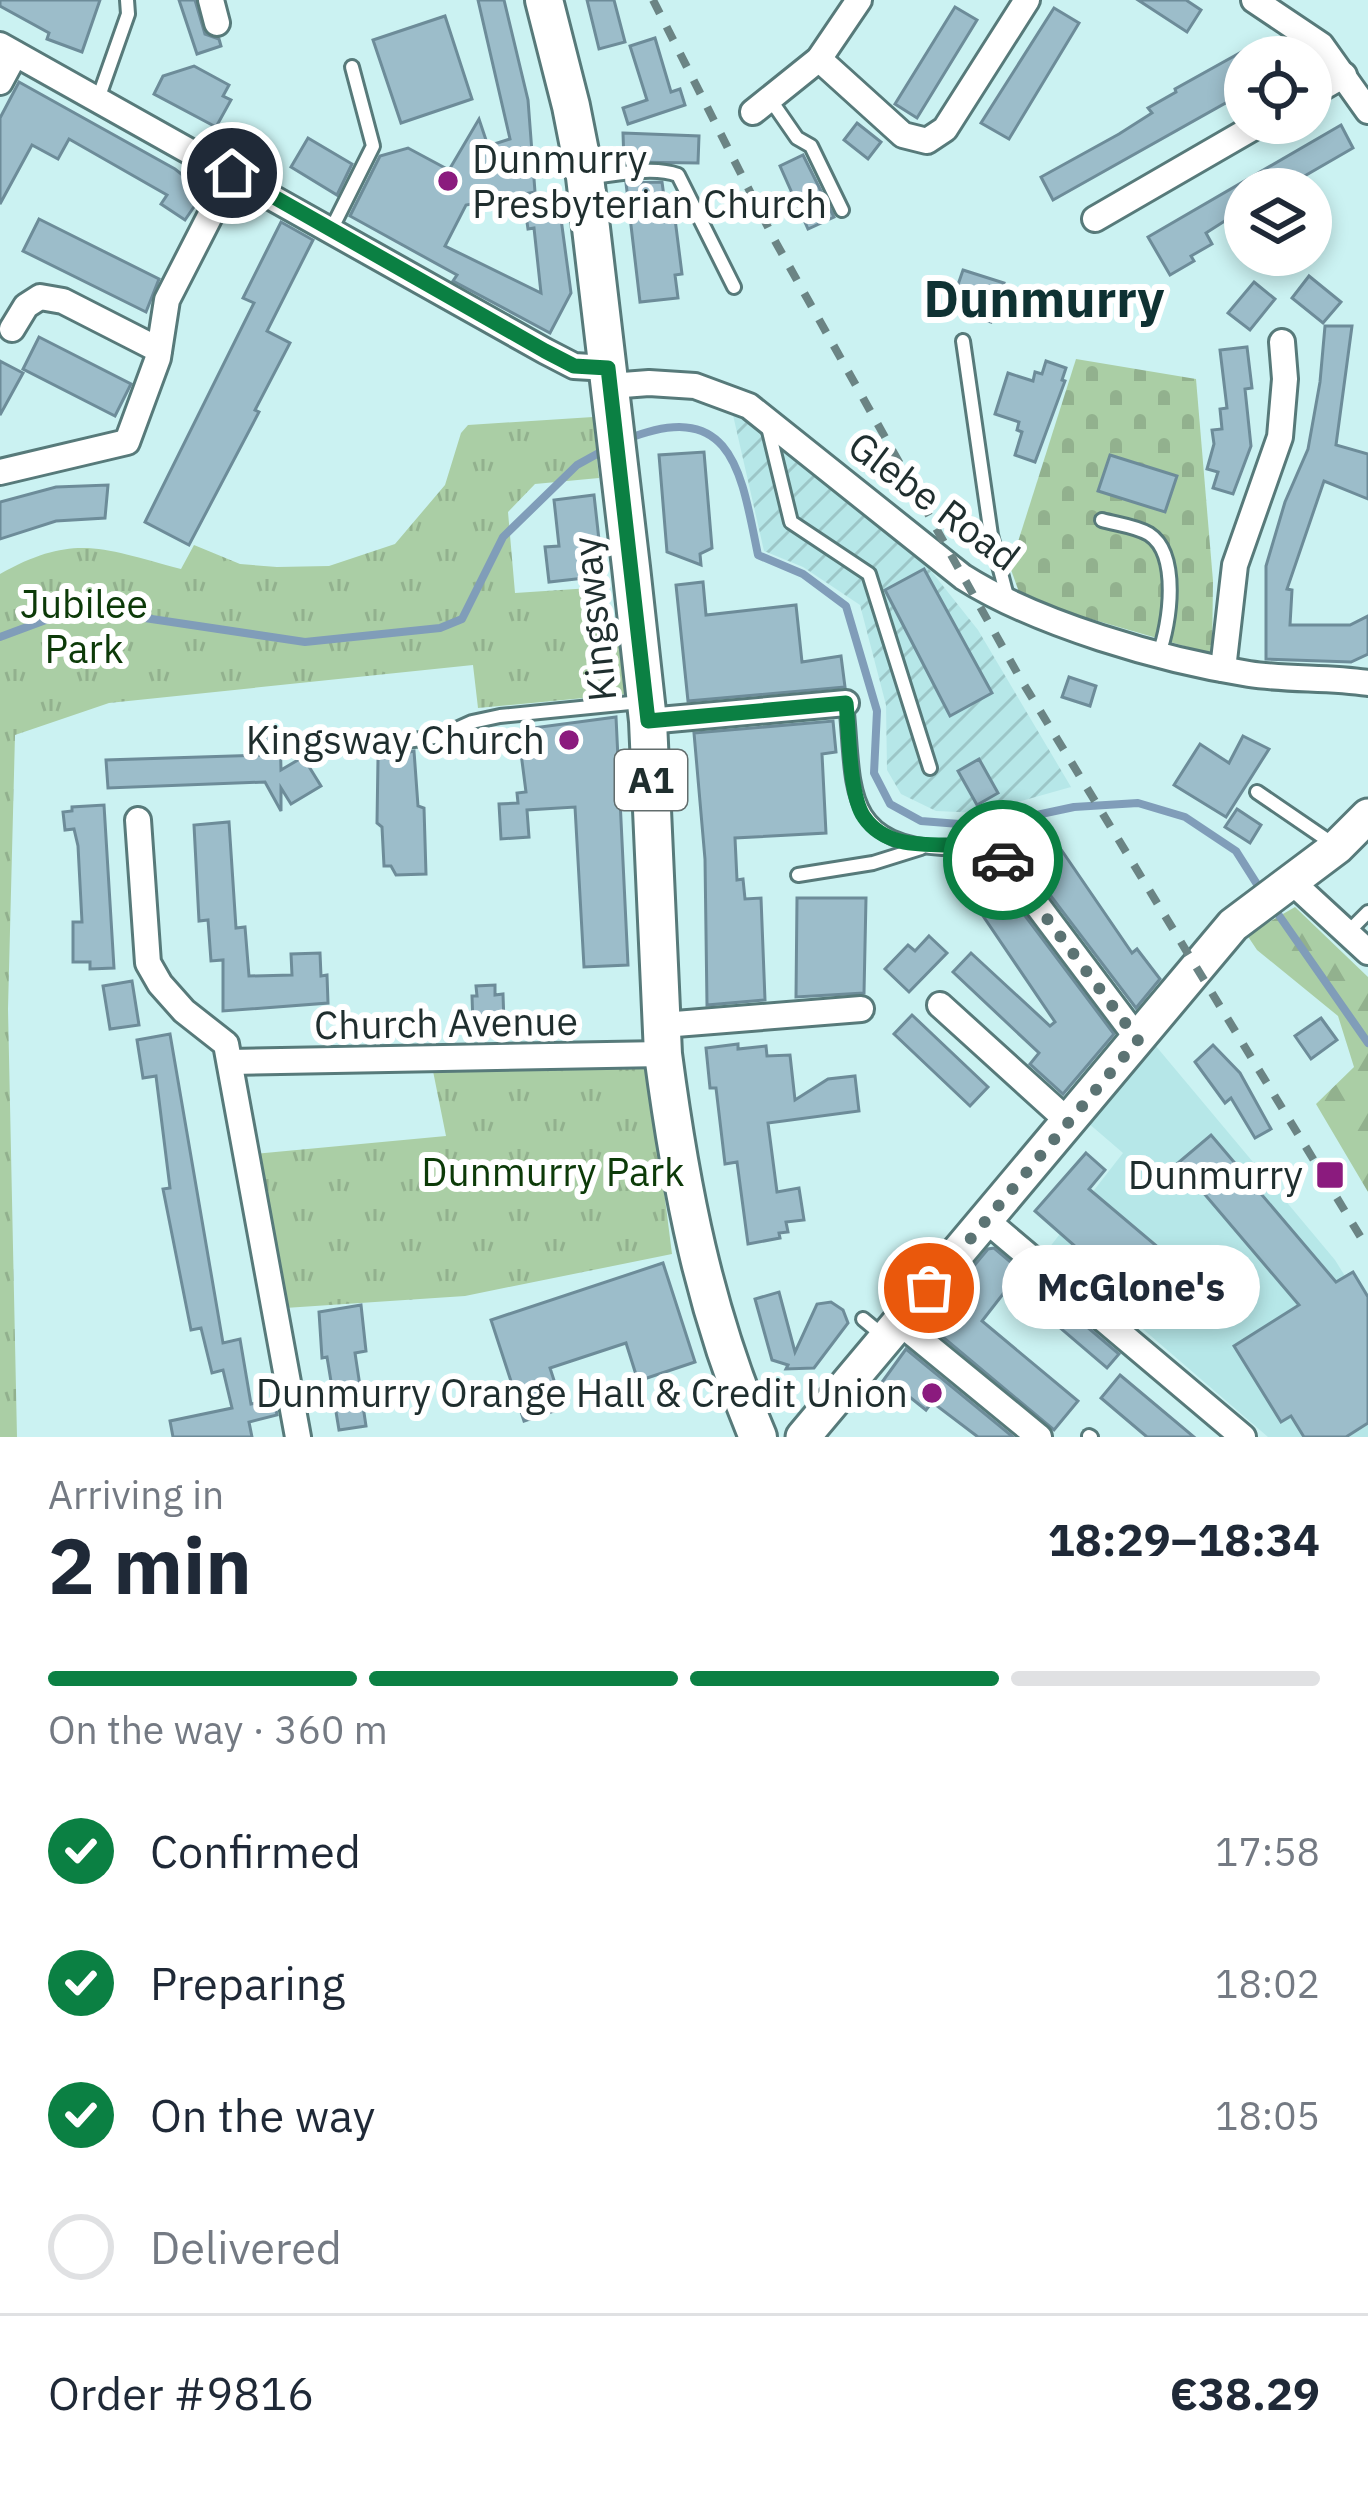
<!DOCTYPE html>
<meta charset="utf-8">
<style>
body{margin:0;font-family:"IBM Plex Sans",sans-serif;background:#f2f2f3;color:#1f2937;height:100vh;display:flex;flex-direction:column;font-size:45px;white-space:nowrap}
*{box-sizing:border-box;margin:0}
p{font-size:39px;color:#747a83}
.icon{flex:none;width:66px;height:66px;fill:none;stroke:currentColor;stroke-width:2;stroke-linecap:round;stroke-linejoin:round}
.map{position:relative;height:1437px;overflow:hidden}
.details{display:flex;flex-direction:column;background:#fff;flex:1}
.details>*{flex:none}
.buttons{position:absolute;left:1224px;top:36px;display:grid;gap:24px}
.buttons a{display:grid;place-items:center;width:108px;height:108px;border-radius:50%;background:#fff;box-shadow:0 6px 18px #0003;font-size:60px}
.pin{position:absolute;display:grid;place-items:center;width:102px;height:102px;color:#fff;margin:-51px;border:6px solid #fff;border-radius:50%;box-shadow:0 3px 12px #0007}
.courier{position:absolute;display:grid;place-items:center;width:120px;height:120px;margin:-60px;border:9px solid #0b8043;border-radius:50%;background:#fff;color:#222;box-shadow:0 3px 15px #0007}
.bubble{position:absolute;height:84px;border-radius:42px;background:#fff;box-shadow:0 6px 18px #0003;font-size:39px;font-weight:800;line-height:84px;text-align:center}
.head em{font-style:normal;font-weight:800}
.head div{display:flex;flex-direction:column-reverse}
.head{display:flex;align-items:center;justify-content:space-between;height:204px;padding:0 48px}
h1{font-size:78px;font-weight:800;line-height:90px}
.bar{display:grid;grid-template-columns:repeat(4,1fr);gap:18px 12px;align-content:center;height:144px;padding:0 48px}
.bar i{height:15px;border-radius:9px;background:#e0e1e3}
.bar .on{background:#0b8043}
.bar p{grid-column:span 4}
.line{display:flex;align-items:center;gap:30px;padding:0 48px;border-top:3px solid #e0e1e3}
.line div{flex:1}
ol{padding:0 48px;list-style:none}
li{display:flex;align-items:center;gap:36px;height:132px}
li p{margin-inline-start:auto}
li .icon{padding:12px;border-radius:50%;background:#0b8043;color:#fff;stroke-width:4}
li:last-child{color:#747a83}
li i{width:66px;height:66px;border:6px solid #e0e1e3;border-radius:50%}
.map>svg:first-child{display:block}
.built{fill:#b6e7e8}
.industrial{fill:url(#industrial-furrows)}
.forest{fill:url(#forest-firs)}
.cemetery{fill:url(#cemetery-stones)}
.park{fill:url(#park-tufts)}
.lines{fill:none;stroke-linecap:round;stroke-linejoin:round}
.stream{stroke:#809db9;stroke-width:8}
.building{fill:#9cbdca;stroke:#6d8c99;stroke-width:3}
.lane-casing{stroke:#577a7a;stroke-width:18}
.street-casing{stroke:#577a7a;stroke-width:30}
.secondary-casing{stroke:#577a7a;stroke-width:39}
.primary-casing{stroke:#577a7a;stroke-width:42}
.lane{stroke:#fff;stroke-width:12}
.street{stroke:#fff;stroke-width:24}
.secondary{stroke:#fff;stroke-width:33}
.primary{stroke:#fff;stroke-width:36}
.rail{stroke:#6b8484;stroke-width:8;stroke-dasharray:15 15;stroke-linecap:butt}
.done{stroke:#5b7373;stroke-width:12;stroke-dasharray:0 21.6}
.route{stroke:#0b8043;stroke-width:15}
.poi-dot{fill:#8b1b7e;stroke:#fff;stroke-width:4.5}
.labels{text-anchor:middle;stroke-width:12;stroke-linejoin:round;paint-order:stroke}
.shield{fill:#fff;stroke:#626d6d;stroke-width:3}
.shield-label{font-size:36px;font-weight:bold;fill:#1f2e2e}
.poi-label{font-size:39px;fill:#1f2e2e;stroke:#fff;text-anchor:end}
.street-label{font-size:39px;fill:#1f2e2e;stroke:#fff}
.park-label{font-size:39px;fill:#0c3a08;stroke:#fff}
.district-label{font-size:51px;font-weight:bold;fill:#0f3233;stroke:#fff}
</style>
<div class="map">
<svg width="1368" height="1437" viewBox="0 0 1368 1437">
<defs>
<pattern id="industrial-furrows" width="10" height="10" patternUnits="userSpaceOnUse" patternTransform="scale(3)"><rect width="10" height="10" fill="#b6e7e8"/><path d="M-1 1l2-2M0 10L10 0M9 11l2-2" fill="none" stroke="#9cc6c7"/></pattern>
<pattern id="forest-firs" width="22" height="20" patternUnits="userSpaceOnUse" patternTransform="scale(3)"><rect width="22" height="20" fill="#aacea5"/><path d="M5 1l3.5 6h-7zM16 11l3.5 6h-7z" fill="#92b18e"/></pattern>
<pattern id="cemetery-stones" width="16" height="16" patternUnits="userSpaceOnUse" patternTransform="scale(3)"><rect width="16" height="16" fill="#aacea5"/><path d="M2 7V4a2 2 0 0 1 4 0v3zM10 15v-3a2 2 0 0 1 4 0v3z" fill="#92b18e"/></pattern>
<pattern id="park-tufts" width="24" height="20" patternUnits="userSpaceOnUse" patternTransform="scale(3)"><rect width="24" height="20" fill="#aacea5"/><path d="M3 7l-1-3M5 7V3M7 7l1-3M15 17l-1-3M17 17v-4M19 17l1-3" fill="none" stroke="#92b18e"/></pattern>
</defs>
<rect width="100%" height="100%" fill="#cbf2f2"/>
<!-- built -->
<path class="built" d="M 1155,1045 L 1335,1260 L 1368,1313 L 1368,1437 L 1268,1437 L 1049,1248 L 1123,1153 L 1087,1122 Z"/>
<!-- industrial -->
<path class="industrial" d="M 733,415 L 760,428 L 793,454 L 932,572 L 978,630 L 1071,787 L 979,813 L 936,811 L 901,794 L 887,770 L 886,705 L 860,605 L 803,567 L 764,551 Z"/>
<!-- forest -->
<path class="forest" d="M 1295,907 L 1368,977 L 1368,1192 L 1316,1104 L 1354,1067 L 1338,1016 L 1257,950 L 1247,935 Z"/>
<!-- cemetery -->
<path class="cemetery" d="M 1076,359 L 1196,379 L 1213,581 L 1212,654 L 1046,606 L 1019,592 L 1010,567 Z"/>
<!-- park -->
<g class="park">
<path d="M 593,417 L 599,478 L 535,484 L 508,512 L 515,593 L 606,587 L 610,622 L 620,630 L 626,694 L 478,708 L 473,665 L 109,703 L 15,735 L 8,1009 L 17,1437 L 0,1437 L 0,574 C 75,532 104,549 181,569 L 194,545 L 240,564 L 277,567 L 329,566 L 395,544 L 445,485 L 461,433 L 468,425 Z"/>
<path d="M 648,1065 L 672,1254 L 465,1296 L 285,1308 L 254,1154 L 446,1136 L 433,1071 Z"/>
</g>
<g class="lines">
<!-- stream -->
<g class="stream">
<path d="M 625,440 C 733,396 741,472 758,555 L 803,574 L 846,606 L 877,711 L 874,773 L 890,804 L 921,821 L 985,826 L 1074,807 L 1138,803 L 1185,817 L 1236,851 L 1262,892"/>
<path d="M 0,637 L 78,608 L 305,642 L 440,628 L 462,619 L 503,537 L 577,465 L 606,449"/>
<path d="M 1271,904 L 1368,1043"/>
</g>
</g>
<!-- building -->
<g class="building">
<path d="M 0,0 L 100,0 L 82,52 L 47,39 L 49,33 L 0,6 Z"/>
<path d="M 179,0 L 195,0 L 205,34 L 219,39 L 221,46 L 197,54 Z"/>
<path d="M 478,0 L 504,0 L 528,100 L 535,192 L 466,205 L 445,246 L 541,293 L 534,228 L 528,229 L 525,208 L 559,204 L 571,293 L 550,333 L 453,281 L 457,275 L 350,216 L 380,156 L 408,148 L 449,170 L 479,119 L 488,146 L 510,139 Z"/>
<path d="M 587,0 L 614,0 L 625,42 L 599,49 Z"/>
<path d="M 1138,0 L 1186,0 L 1201,10 L 1187,32 Z"/>
<path d="M 955,7 L 977,20 L 917,118 L 895,104 Z"/>
<path d="M 1054,8 L 1079,23 L 1009,139 L 981,123 Z"/>
<path d="M 445,16 L 472,99 L 401,123 L 373,40 Z"/>
<path d="M 655,38 L 671,92 L 680,89 L 685,105 L 628,124 L 623,108 L 647,100 L 630,46 Z"/>
<path d="M 1245,50 L 1245,92 L 1053,200 L 1041,177 L 1119,134 L 1152,113 L 1148,108 L 1176,92 L 1175,89 Z"/>
<path d="M 194,66 L 229,85 L 223,96 L 231,100 L 216,127 L 154,94 L 163,76 Z"/>
<path d="M 19,82 L 175,169 L 204,192 L 185,220 L 161,204 L 167,195 L 69,139 L 58,159 L 32,145 L 0,204 L 0,118 Z"/>
<path d="M 857,123 L 881,142 L 868,159 L 844,140 Z"/>
<path d="M 1341,125 L 1353,148 L 1282,189 L 1245,189 L 1245,208 L 1206,233 L 1212,244 L 1191,256 L 1194,261 L 1170,275 L 1148,237 Z"/>
<path d="M 623,133 L 699,136 L 698,163 L 624,162 Z"/>
<path d="M 308,138 L 352,164 L 337,195 L 291,167 Z"/>
<path d="M 803,155 L 834,217 L 808,229 L 780,166 Z"/>
<path d="M 662,182 L 665,204 L 673,203 L 682,274 L 675,275 L 678,298 L 640,302 L 626,183 Z"/>
<path d="M 39,219 L 159,279 L 146,312 L 23,251 Z"/>
<path d="M 281,222 L 313,240 L 267,331 L 290,343 L 255,410 L 259,412 L 189,545 L 145,522 L 254,303 L 243,298 Z"/>
<path d="M 963,270 L 1004,283 L 991,322 L 950,308 Z"/>
<path d="M 1309,276 L 1341,302 L 1323,323 L 1292,298 Z"/>
<path d="M 1254,282 L 1275,299 L 1250,330 L 1228,313 Z"/>
<path d="M 1325,326 L 1352,326 L 1336,445 L 1368,454 L 1368,499 L 1324,481 L 1287,589 L 1292,590 L 1290,625 L 1350,625 L 1368,616 L 1368,654 L 1351,662 L 1266,659 L 1266,566 L 1285,502 L 1308,449 L 1320,382 Z"/>
<path d="M 39,337 L 131,384 L 115,416 L 23,369 Z"/>
<path d="M 1247,347 L 1252,388 L 1245,389 L 1251,446 L 1233,494 L 1213,488 L 1218,472 L 1207,469 L 1214,444 L 1212,430 L 1222,429 L 1220,409 L 1227,408 L 1220,350 Z"/>
<path d="M 0,361 L 23,373 L 0,415 Z"/>
<path d="M 1046,361 L 1066,368 L 1062,380 L 1065,381 L 1035,462 L 1015,455 L 1022,432 L 1017,430 L 1019,422 L 995,414 L 1008,373 L 1033,381 L 1035,372 L 1042,374 Z"/>
<path d="M 704,452 L 712,548 L 700,554 L 701,565 L 667,552 L 659,455 Z"/>
<path d="M 1110,455 L 1177,476 L 1165,512 L 1098,491 Z"/>
<path d="M 108,485 L 105,518 L 56,521 L 0,539 L 0,502 L 56,487 Z"/>
<path d="M 594,495 L 603,576 L 549,582 L 545,547 L 559,546 L 554,500 Z"/>
<path d="M 924,569 L 992,693 L 950,716 L 885,590 Z"/>
<path d="M 703,582 L 706,615 L 796,605 L 802,662 L 841,656 L 845,687 L 688,701 L 676,585 Z"/>
<path d="M 1069,677 L 1096,686 L 1090,706 L 1062,697 Z"/>
<path d="M 616,717 L 628,965 L 584,967 L 575,807 L 527,810 L 529,837 L 501,839 L 499,804 L 518,803 L 517,793 L 526,792 L 518,730 Z"/>
<path d="M 833,721 L 836,752 L 822,754 L 826,833 L 735,838 L 737,880 L 743,879 L 745,899 L 761,898 L 765,1000 L 707,1005 L 705,859 L 694,733 Z"/>
<path d="M 280,731 L 281,770 L 303,757 L 321,786 L 291,804 L 281,788 L 281,811 L 265,782 L 108,788 L 106,760 L 260,755 L 260,732 Z"/>
<path d="M 1243,736 L 1269,749 L 1226,817 L 1174,785 L 1200,744 L 1229,763 Z"/>
<path d="M 414,751 L 418,806 L 424,808 L 426,874 L 396,875 L 391,866 L 384,866 L 382,827 L 377,823 L 378,759 Z"/>
<path d="M 979,759 L 998,793 L 977,805 L 958,771 Z"/>
<path d="M 104,805 L 114,968 L 90,969 L 90,962 L 73,962 L 73,922 L 82,922 L 78,846 L 74,829 L 65,830 L 63,812 L 72,811 L 72,807 Z"/>
<path d="M 1237,809 L 1261,825 L 1250,843 L 1225,827 Z"/>
<path d="M 229,822 L 236,928 L 245,927 L 249,976 L 292,975 L 291,954 L 320,953 L 321,976 L 327,975 L 328,1003 L 223,1011 L 223,960 L 211,961 L 208,920 L 199,921 L 194,825 Z"/>
<path d="M 1058,845 L 1132,953 L 1137,949 L 1160,979 L 1136,1008 L 1028,866 Z"/>
<path d="M 986,864 L 1114,1034 L 1063,1094 L 1030,1064 L 1039,1053 L 953,972 L 971,953 L 1050,1026 L 1055,1022 L 960,882 Z"/>
<path d="M 797,898 L 866,898 L 864,993 L 796,997 Z"/>
<path d="M 929,936 L 947,953 L 909,992 L 885,969 L 908,945 L 915,951 Z"/>
<path d="M 132,981 L 139,1025 L 110,1029 L 103,986 Z"/>
<path d="M 495,985 L 495,995 L 503,994 L 504,1023 L 473,1024 L 472,996 L 477,996 L 476,986 Z"/>
<path d="M 912,1015 L 988,1087 L 970,1106 L 894,1034 Z"/>
<path d="M 1321,1018 L 1337,1040 L 1311,1059 L 1295,1036 Z"/>
<path d="M 170,1034 L 223,1343 L 240,1339 L 251,1404 L 274,1399 L 277,1415 L 249,1422 L 252,1437 L 173,1437 L 170,1421 L 232,1408 L 223,1370 L 212,1373 L 201,1328 L 191,1330 L 163,1189 L 170,1188 L 156,1076 L 143,1078 L 137,1040 Z"/>
<path d="M 738,1044 L 738,1049 L 766,1046 L 767,1056 L 790,1055 L 795,1100 L 828,1079 L 855,1076 L 859,1111 L 768,1123 L 777,1192 L 799,1188 L 804,1220 L 786,1222 L 788,1232 L 779,1233 L 780,1238 L 748,1244 L 737,1162 L 725,1164 L 716,1088 L 710,1088 L 706,1048 Z"/>
<path d="M 1213,1045 L 1240,1073 L 1271,1129 L 1255,1138 L 1231,1098 L 1225,1103 L 1195,1062 Z"/>
<path d="M 1211,1135 L 1336,1282 L 1353,1272 L 1368,1297 L 1368,1423 L 1346,1437 L 1304,1437 L 1291,1416 L 1281,1422 L 1234,1346 L 1299,1305 L 1178,1163 Z"/>
<path d="M 1086,1153 L 1105,1170 L 1089,1189 L 1198,1281 L 1162,1324 L 1073,1250 L 1076,1247 L 1035,1211 Z"/>
<path d="M 994,1248 L 1119,1354 L 1107,1368 L 1010,1285 L 982,1321 L 1078,1401 L 1054,1430 L 926,1323 L 988,1249 Z"/>
<path d="M 663,1263 L 695,1362 L 638,1381 L 626,1343 L 550,1368 L 563,1408 L 524,1421 L 491,1320 Z"/>
<path d="M 779,1292 L 795,1352 L 817,1304 L 831,1302 L 843,1310 L 848,1323 L 814,1368 L 786,1369 L 788,1365 L 772,1360 L 755,1299 Z"/>
<path d="M 361,1305 L 366,1351 L 355,1353 L 366,1426 L 339,1430 L 327,1357 L 322,1358 L 319,1312 Z"/>
<path d="M 906,1349 L 1013,1437 L 978,1437 L 932,1402 L 926,1410 L 901,1390 L 887,1408 L 872,1396 Z"/>
<path d="M 1120,1375 L 1194,1437 L 1147,1437 L 1101,1398 Z"/>
</g>
<g class="lines">
<defs>
<g id="lane">
<path d="M 98,99 L 128,14 L 127,0"/>
<path d="M 770,99 L 797,138 L 811,146 L 842,210"/>
<path d="M 592,177 C 619,174 653,166 678,175 L 734,287"/>
<path d="M 331,230 L 373,146 L 352,67"/>
<path d="M 963,341 L 991,535 L 1008,600"/>
<path d="M 767,423 L 791,522 L 869,574 L 930,768"/>
<path d="M 1102,520 C 1116,524 1136,526 1149,534 C 1180,554 1170,624 1159,653"/>
<path d="M 846,703 C 855,783 841,842 942,848 C 962,849 981,841 998,853"/>
<path d="M 353,749 L 441,736 L 472,722 L 500,716 L 640,702"/>
<path d="M 1257,792 L 1336,846"/>
<path d="M 798,875 L 873,863 L 921,848"/>
<path d="M 1348,932 L 1368,912"/>
<path d="M 863,1319 L 886,1338"/>
<path d="M 1089,1436 L 1091,1437"/>
</g>
<g id="street">
<path d="M 211,0 L 217,23"/>
<path d="M 1254,0 L 1321,45 L 1368,111"/>
<path d="M 0,45 L 545,351 L 574,366 L 608,368"/>
<path d="M 819,59 L 903,135 L 927,141 L 945,129 L 1027,0"/>
<path d="M 0,82 L 15,54"/>
<path d="M 1311,94 L 1344,75"/>
<path d="M 753,112 L 819,59 L 859,0"/>
<path d="M 1095,219 L 1261,123"/>
<path d="M 12,329 L 26,306 L 40,297 L 63,301 L 159,350"/>
<path d="M 610,386 L 649,383 L 695,386 L 749,406 L 963,577 C 1037,624 1161,660 1249,674 C 1288,680 1329,677 1368,683"/>
<path d="M 0,472 L 127,442 L 158,358 L 167,300 L 232,173"/>
<path d="M 1223,669 L 1235,565 L 1280,437 L 1285,379 L 1282,342"/>
<path d="M 648,721 L 846,703"/>
<path d="M 138,820 L 148,963 L 160,984 L 184,1011 L 226,1044 L 298,1437"/>
<path d="M 998,853 L 1138,1039"/>
<path d="M 1291,881 L 1368,952"/>
<path d="M 940,1005 L 1069,1122"/>
<path d="M 663,1025 L 861,1009"/>
<path d="M 230,1062 L 663,1054"/>
<path d="M 986,1220 L 1243,1437"/>
<path d="M 900,1323 L 1039,1437"/>
</g>
<path id="secondary" d="M 803,1437 L 1233,925 L 1337,847 L 1368,816"/>
<path id="primary" d="M 544,0 L 571,106 L 585,177 L 631,567 L 648,721 L 663,1054 C 681,1190 704,1310 758,1437"/>
</defs>
<!-- lane casing -->
<use href="#lane" class="lane-casing"/>
<!-- street casing -->
<use href="#street" class="street-casing"/>
<!-- secondary casing -->
<use href="#secondary" class="secondary-casing"/>
<!-- primary casing -->
<use href="#primary" class="primary-casing"/>
<!-- lane -->
<use href="#lane" class="lane"/>
<!-- street -->
<use href="#street" class="street"/>
<!-- secondary -->
<use href="#secondary" class="secondary"/>
<!-- primary -->
<use href="#primary" class="primary"/>
<!-- rail -->
<path class="rail" d="M 653,0 L 775,241 L 1020,678 L 1368,1249"/>
</g>
<g class="lines">
<!-- done -->
<path class="done" d="M 929,1288 L 1138,1040 L 1003,860"/>
<!-- route -->
<path class="route" d="M 232,173 L 545,351 L 574,366 L 608,368 L 648,721 L 846,703 C 849,730 849,796 864,817 C 898,867 979,827 1003,860"/>
</g>
<!-- markers -->
<g class="poi-dot">
<circle cx="448" cy="181" r="12"/>
<circle cx="569" cy="740" r="12"/>
<rect x="1315" y="1160" width="30" height="30" rx="6"/>
<circle cx="932" cy="1393" r="12"/>
</g>
<g class="labels">
<!-- shield labels -->
<rect class="shield" x="615" y="750" width="72" height="60" rx="9"/>
<g class="shield-label">
<text x="651" y="793">A1</text>
</g>
<!-- poi labels -->
<g class="poi-label">
<text x="472" y="173" text-anchor="start">Dunmurry<tspan x="472" dy="45">Presbyterian Church</tspan></text>
<text x="545" y="754">Kingsway Church</text>
<text x="1303" y="1189">Dunmurry</text>
<text x="908" y="1407">Dunmurry Orange Hall &amp; Credit Union</text>
</g>
<!-- street labels -->
<g class="street-label">
<text transform="translate(934 501) rotate(37)" y="14">Glebe Road</text>
<text transform="translate(594 619) rotate(-96)" y="14">Kingsway</text>
<text transform="translate(446 1023) rotate(-1)" y="14">Church Avenue</text>
</g>
<!-- park labels -->
<g class="park-label">
<text x="84" y="618">Jubilee<tspan x="84" dy="45">Park</tspan></text>
<text x="553" y="1186">Dunmurry Park</text>
</g>
<!-- district labels -->
<g class="district-label">
<text x="1044" y="317">Dunmurry</text>
</g>
</g>
</svg>
<div class="buttons">
<a><svg class="icon" aria-label="locate" viewBox="0 0 24 24"><circle cx="12" cy="12" r="6"/><path d="M12 2v4M12 18v4M2 12h4M18 12h4"/></svg></a>
<a><svg class="icon" aria-label="layers" viewBox="0 0 24 24"><path d="M12 4l9 5-9 5-9-5zM3 14l9 5 9-5"/></svg></a>
</div>
<div class="pin" style="left:929px;top:1288px;background:#ea580c"><svg class="icon" aria-label="bag" viewBox="0 0 24 24"><path d="M5 8h14l-1 12H6zM9 8a3 3 0 0 1 6 0"/></svg></div>
<div class="pin" style="left:232px;top:173px;background:#1f2937"><svg class="icon" aria-label="home" viewBox="0 0 24 24"><path d="M3 11l9-7 9 7M6 9v11h12V9"/></svg></div>
<div class="courier" style="left:1003px;top:860px"><svg class="icon" aria-label="car" viewBox="0 0 24 24"><path d="M5 17H2v-5l4-1 3-4h7l3 4 3 1v5h-3M9 17h6M6 11h13"/><circle cx="7" cy="17" r="2"/><circle cx="17" cy="17" r="2"/></svg></div>
<div class="bubble" style="left:1002px;top:1245px;width:258px">McGlone's</div>
</div>
<section class="details">
<div class="head"><div><h1>2 min</h1><p>Arriving in</p></div><em>18:29–18:34</em></div>
<div class="bar"><i class="on"></i><i class="on"></i><i class="on"></i><i></i><p>On the way · 360 m</p></div>
<ol>
<li><svg class="icon" aria-label="check" viewBox="0 0 24 24"><path d="M5 12l5 5 9-10"/></svg>Confirmed<p>17:58</p></li>
<li><svg class="icon" aria-label="check" viewBox="0 0 24 24"><path d="M5 12l5 5 9-10"/></svg>Preparing<p>18:02</p></li>
<li><svg class="icon" aria-label="check" viewBox="0 0 24 24"><path d="M5 12l5 5 9-10"/></svg>On the way<p>18:05</p></li>
<li><i></i>Delivered</li>
</ol>
<div class="line" style="height:156px"><div>Order #9816</div><b>€38.29</b></div>
</section>
